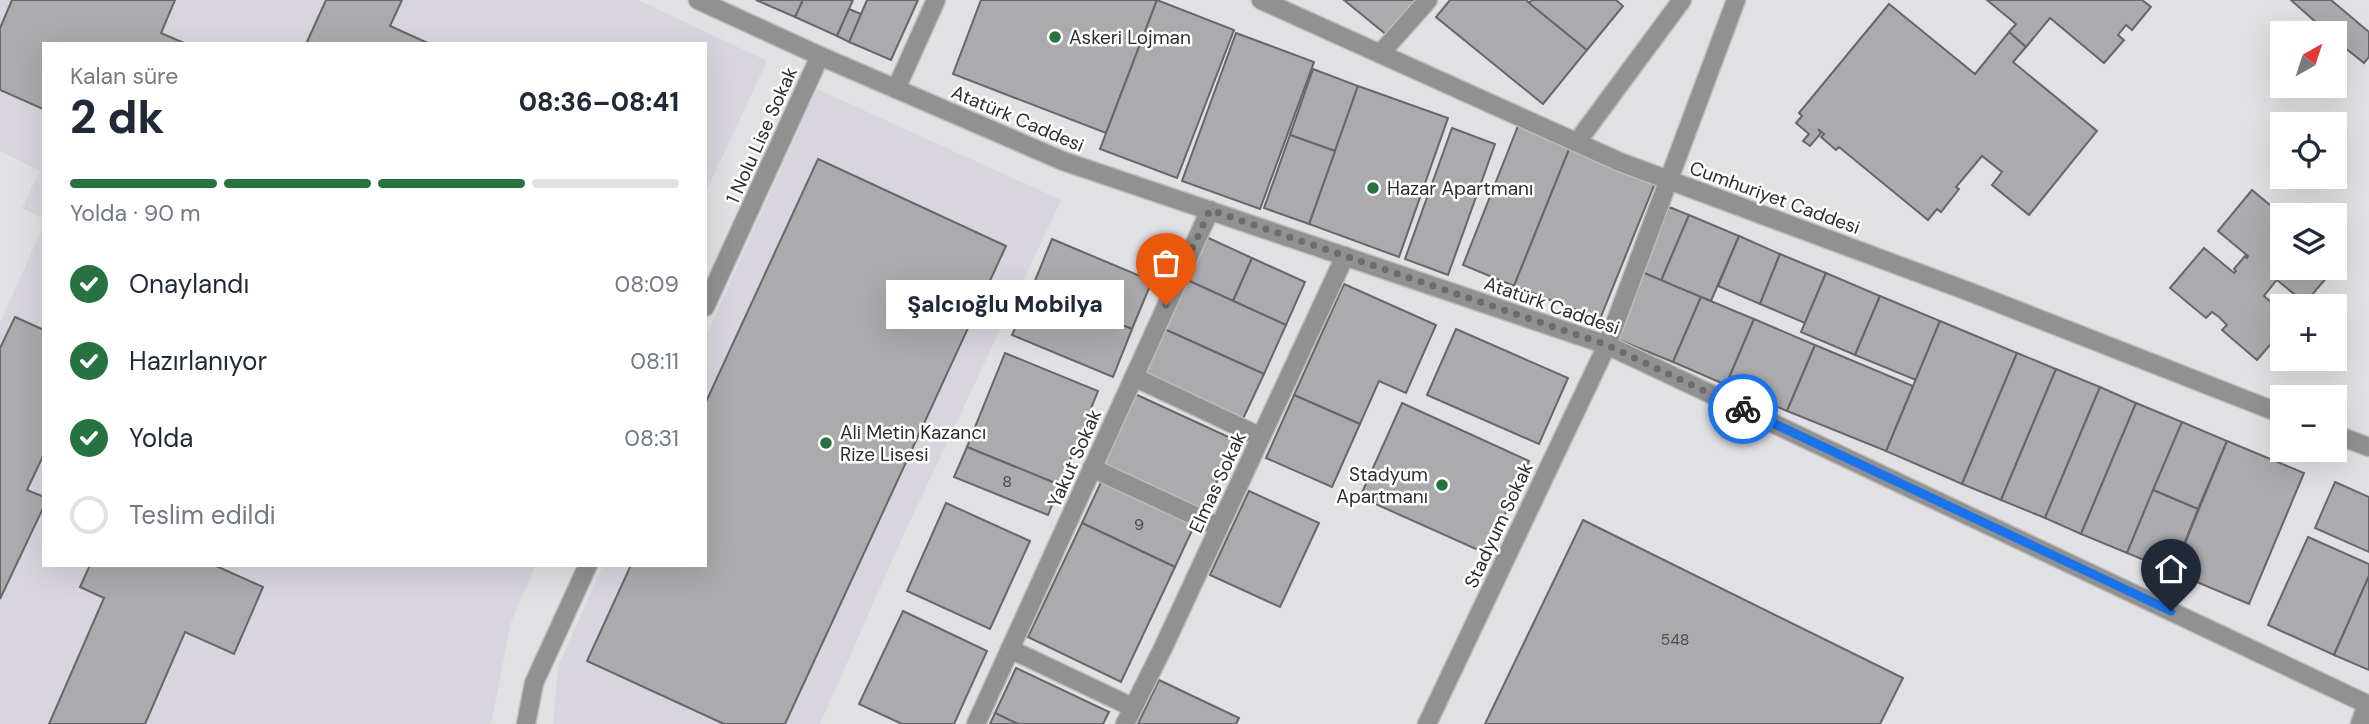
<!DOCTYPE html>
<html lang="tr">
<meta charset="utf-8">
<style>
body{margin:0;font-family:"DM Sans",sans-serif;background:#f2f2f3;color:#1f2937;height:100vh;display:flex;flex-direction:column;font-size:26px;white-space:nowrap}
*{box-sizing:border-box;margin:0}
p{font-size:23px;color:#747a83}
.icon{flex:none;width:38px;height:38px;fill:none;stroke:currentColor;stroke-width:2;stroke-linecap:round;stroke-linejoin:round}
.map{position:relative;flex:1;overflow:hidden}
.sheet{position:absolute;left:42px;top:42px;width:665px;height:525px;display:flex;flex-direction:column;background:#fff;border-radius:0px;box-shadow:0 7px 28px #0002}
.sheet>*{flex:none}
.needle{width:46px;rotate:39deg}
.fabs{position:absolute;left:2270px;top:21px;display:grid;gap:14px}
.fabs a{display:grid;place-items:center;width:77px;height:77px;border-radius:0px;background:#fff;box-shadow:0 7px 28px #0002;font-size:35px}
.pin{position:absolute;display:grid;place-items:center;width:60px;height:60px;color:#fff;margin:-72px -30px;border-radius:50% 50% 50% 0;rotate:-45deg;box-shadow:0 0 7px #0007}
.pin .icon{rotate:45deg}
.courier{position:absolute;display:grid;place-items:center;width:70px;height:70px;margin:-35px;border:5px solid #1a73e8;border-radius:50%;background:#fff;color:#222;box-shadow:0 2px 9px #0007}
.bubble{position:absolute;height:49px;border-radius:0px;background:#fff;box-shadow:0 7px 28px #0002;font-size:23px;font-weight:800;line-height:49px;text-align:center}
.summary em{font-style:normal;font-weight:800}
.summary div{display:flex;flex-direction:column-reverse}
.summary{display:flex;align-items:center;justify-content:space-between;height:119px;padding:0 28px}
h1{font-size:46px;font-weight:800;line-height:52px}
.bar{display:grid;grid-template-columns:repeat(4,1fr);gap:10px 7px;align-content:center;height:84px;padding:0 28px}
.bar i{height:9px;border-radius:5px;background:#e0e1e3}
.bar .on{background:#277241}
.bar p{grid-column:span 4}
ol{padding:0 28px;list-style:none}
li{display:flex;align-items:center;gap:21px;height:77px}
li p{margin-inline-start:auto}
li .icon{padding:7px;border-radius:50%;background:#277241;color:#fff;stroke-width:4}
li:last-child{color:#747a83}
li i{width:38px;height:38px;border:4px solid #e0e1e3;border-radius:50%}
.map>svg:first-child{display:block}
.built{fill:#d9d5df}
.building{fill:#abaaad;stroke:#676669;stroke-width:2}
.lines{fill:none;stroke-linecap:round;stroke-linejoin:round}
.minor-casing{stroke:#bdbcbf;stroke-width:21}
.minor{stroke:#919192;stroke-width:18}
.done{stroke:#6c6b6d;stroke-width:7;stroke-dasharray:0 12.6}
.route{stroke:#1a73e8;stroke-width:9}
.poi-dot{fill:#277241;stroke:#fff;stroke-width:2.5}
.labels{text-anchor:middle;stroke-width:5;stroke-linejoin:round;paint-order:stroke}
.number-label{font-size:16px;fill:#4c4c4e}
.poi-label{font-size:19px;fill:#2d2c2e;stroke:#fff;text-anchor:start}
.street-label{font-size:19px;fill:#2d2c2e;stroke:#fff}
</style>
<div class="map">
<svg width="2369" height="724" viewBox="0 0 2369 724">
<rect width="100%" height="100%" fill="#e1e0e3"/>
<!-- built -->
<g class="built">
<path d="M 0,0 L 638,0 L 767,61 L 705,194 L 705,44 L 44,44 L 44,219 L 22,208 L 40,171 L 0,151 Z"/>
<path d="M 817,89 L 1061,200 L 898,547 L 820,724 L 553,724 L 558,667 L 603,565 L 705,565 L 705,338 Z"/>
<path d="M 44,224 L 44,565 L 536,565 L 511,622 L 491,724 L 0,724 L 0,323 Z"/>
</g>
<!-- building -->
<g class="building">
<path d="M 12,0 L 175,0 L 161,33 L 184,43 L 44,44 L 43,109 L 0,90 L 0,28 Z"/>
<path d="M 326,0 L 402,0 L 390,26 L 430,44 L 306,44 Z"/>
<path d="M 756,0 L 803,0 L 795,17 Z"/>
<path d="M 803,0 L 853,0 L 837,36 L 795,17 Z"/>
<path d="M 867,0 L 918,0 L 891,60 L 849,42 Z"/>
<path d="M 981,0 L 1157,0 L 1106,133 L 953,74 Z"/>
<path d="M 1157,0 L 1234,30 L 1177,178 L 1100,149 Z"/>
<path d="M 1344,0 L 1416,0 L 1388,36 Z"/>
<path d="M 1450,0 L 1526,0 L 1587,50 L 1543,104 L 1436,17 Z"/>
<path d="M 1532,0 L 1616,0 L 1623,6 L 1587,50 L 1529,3 Z"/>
<path d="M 1987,0 L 2142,0 L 2151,7 L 2132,30 L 2126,25 L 2118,35 L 2124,40 L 2104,63 L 2050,18 L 2026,47 L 2009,32 L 2016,24 Z"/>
<path d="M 2291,0 L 2331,0 L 2369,32 L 2369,57 L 2364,63 L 2334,39 L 2334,33 L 2328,33 Z"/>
<path d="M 1889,4 L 1975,74 L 2009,32 L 2026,47 L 2013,62 L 2097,131 L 2029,215 L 1992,185 L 2002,172 L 1982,156 L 1956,187 L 1959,189 L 1941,212 L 1937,209 L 1928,220 L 1839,147 L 1836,150 L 1821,137 L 1824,134 L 1818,129 L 1821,133 L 1810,146 L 1803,141 L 1809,134 L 1796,123 L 1802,116 L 1799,113 Z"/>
<path d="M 849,9 L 861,14 L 849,42 L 837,36 Z"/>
<path d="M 1236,33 L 1314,62 L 1260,209 L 1182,181 Z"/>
<path d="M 1313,69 L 1358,86 L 1335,151 L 1290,135 Z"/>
<path d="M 1358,86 L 1448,118 L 1399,257 L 1309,224 Z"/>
<path d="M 1518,126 L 1570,147 L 1514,286 L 1463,265 Z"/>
<path d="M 1452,128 L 1495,144 L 1448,275 L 1405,259 Z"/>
<path d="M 1290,135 L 1335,151 L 1309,224 L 1264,208 Z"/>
<path d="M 1570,147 L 1655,183 L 1600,319 L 1514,286 Z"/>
<path d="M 818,159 L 1006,246 L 785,724 L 724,724 L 587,661 L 631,565 L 705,565 L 705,404 Z"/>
<path d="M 2252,190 L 2282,215 L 2282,268 L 2334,268 L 2334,260 L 2339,263 L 2305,303 L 2277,280 L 2275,282 L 2264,296 L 2282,312 L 2282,331 L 2257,360 L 2222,330 L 2227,325 L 2219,317 L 2212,312 L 2206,318 L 2170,288 L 2204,248 L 2234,273 L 2236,271 L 2234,269 L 2245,256 L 2247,258 L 2248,256 L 2218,231 Z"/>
<path d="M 1669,207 L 1689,215 L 1661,281 L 1642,272 Z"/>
<path d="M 1689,215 L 1739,236 L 1711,301 L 1661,281 Z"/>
<path d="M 1204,236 L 1252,258 L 1233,301 L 1185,279 Z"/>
<path d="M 1739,236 L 1780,254 L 1760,304 L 1718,286 Z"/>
<path d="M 1052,239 L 1152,281 L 1132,329 L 1032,288 Z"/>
<path d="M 1780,254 L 1826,273 L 1805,323 L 1760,304 Z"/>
<path d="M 1252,258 L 1305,282 L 1286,325 L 1233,301 Z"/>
<path d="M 1642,272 L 1701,297 L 1673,362 L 1614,338 Z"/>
<path d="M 1826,273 L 1880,296 L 1855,355 L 1801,332 Z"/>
<path d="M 1185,279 L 1286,325 L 1264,374 L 1162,328 Z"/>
<path d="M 1344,284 L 1436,325 L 1406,393 L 1379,381 L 1360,424 L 1294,395 Z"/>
<path d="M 1032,288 L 1132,329 L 1113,377 L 1012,335 Z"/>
<path d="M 1880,296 L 1940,321 L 1916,380 L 1855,355 Z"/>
<path d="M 1701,297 L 1754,319 L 1726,385 L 1673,362 Z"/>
<path d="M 15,317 L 44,330 L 44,454 L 27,490 L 44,497 L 44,506 L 0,599 L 0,348 Z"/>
<path d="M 1754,319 L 1815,345 L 1787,411 L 1726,385 Z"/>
<path d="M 1940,321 L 2017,353 L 1962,484 L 1886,451 Z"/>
<path d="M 1162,328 L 1264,374 L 1242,421 L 1141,375 Z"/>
<path d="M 1456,329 L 1568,378 L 1539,444 L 1427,395 Z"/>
<path d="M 1815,345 L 1913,386 L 1886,451 L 1787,411 Z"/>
<path d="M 1005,353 L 1098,391 L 1060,485 L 967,447 Z"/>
<path d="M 2017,353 L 2056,369 L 2001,500 L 1962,484 Z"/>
<path d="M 2056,369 L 2100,387 L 2045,518 L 2001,500 Z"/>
<path d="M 2100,387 L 2136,403 L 2081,534 L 2045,518 Z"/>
<path d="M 1135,394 L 1235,440 L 1204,511 L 1103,466 Z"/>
<path d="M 1294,395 L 1360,424 L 1332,487 L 1266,458 Z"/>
<path d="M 1402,403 L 1529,461 L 1487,554 L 1360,497 Z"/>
<path d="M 2136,403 L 2182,422 L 2127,553 L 2081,534 Z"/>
<path d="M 2182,422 L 2227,441 L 2198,509 L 2153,490 Z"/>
<path d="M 2227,441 L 2304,473 L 2249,604 L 2173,572 Z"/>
<path d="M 967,447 L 1060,485 L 1048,515 L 954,477 Z"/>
<path d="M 1102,480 L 1195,524 L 1175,567 L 1082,523 Z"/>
<path d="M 2335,482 L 2369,497 L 2369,552 L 2315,528 Z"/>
<path d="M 2153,490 L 2198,509 L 2173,572 L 2127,553 Z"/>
<path d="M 1249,491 L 1319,523 L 1280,607 L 1210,575 Z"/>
<path d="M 946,503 L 1030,541 L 990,629 L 907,591 Z"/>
<path d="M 1583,520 L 1903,678 L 1880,724 L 1485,724 Z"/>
<path d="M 1082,523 L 1175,567 L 1121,682 L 1028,637 Z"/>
<path d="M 2308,537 L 2369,564 L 2369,576 L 2334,655 L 2268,625 Z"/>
<path d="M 90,565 L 214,565 L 263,587 L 234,654 L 185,632 L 145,724 L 49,724 L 104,598 L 80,587 Z"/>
<path d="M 2369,576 L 2369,670 L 2334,655 Z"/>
<path d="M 903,611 L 987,651 L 954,724 L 902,724 L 859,704 Z"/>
<path d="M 1016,668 L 1109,712 L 1103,724 L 1018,724 L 995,713 Z"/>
<path d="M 1159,680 L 1239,718 L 1236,724 L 1138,724 Z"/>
<path d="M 995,713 L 1018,724 L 990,724 Z"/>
</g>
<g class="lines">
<defs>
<g id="minor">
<path d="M 698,0 L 820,56 L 1063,161 L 1607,345 L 2369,705"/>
<path d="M 1261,0 L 1620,162 L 1970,292 L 2282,414"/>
<path d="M 1380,54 L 1428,0"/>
<path d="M 896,89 L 936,0"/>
<path d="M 1577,142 L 1682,0"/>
<path d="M 705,307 L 820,56"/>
<path d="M 1134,377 L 1261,437"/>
<path d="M 2334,434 L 2369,447"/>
<path d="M 1092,468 L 1219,527"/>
<path d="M 1010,649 L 1132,707"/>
<path d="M 526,724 L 534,683 L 588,565"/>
<path d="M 976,724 L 1210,210"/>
<path d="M 1125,724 L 1163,648 L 1345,256"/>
<path d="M 1427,724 L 1607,345 L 1736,0"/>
<path d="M 2360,724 L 2367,704"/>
</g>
</defs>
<!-- minor casing -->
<use href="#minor" class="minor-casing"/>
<!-- minor -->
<use href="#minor" class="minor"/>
</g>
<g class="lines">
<!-- done -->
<path class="done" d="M 1166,305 L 1210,210 L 1607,345 L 1743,409"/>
<!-- route -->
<path class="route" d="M 1743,409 L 2171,611"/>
</g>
<!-- markers -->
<g class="poi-dot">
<circle cx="1055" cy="37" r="7"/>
<circle cx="1373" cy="188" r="7"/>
<circle cx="826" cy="443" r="7"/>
<circle cx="1442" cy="485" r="7"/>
</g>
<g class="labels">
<!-- number labels -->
<g class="number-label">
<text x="1007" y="487">8</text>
<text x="1139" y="530">9</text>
<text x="1675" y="645">548</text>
</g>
<!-- poi labels -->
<g class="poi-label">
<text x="1069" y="44">Askeri Lojman</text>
<text x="1387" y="195">Hazar Apartmanı</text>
<text x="840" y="439">Ali Metin Kazancı<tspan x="840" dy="22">Rize Lisesi</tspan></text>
<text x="1428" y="481" text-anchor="end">Stadyum<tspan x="1428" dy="22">Apartmanı</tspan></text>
</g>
<!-- street labels -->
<g class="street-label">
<text transform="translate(1018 118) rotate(23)" y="7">Atatürk Caddesi</text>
<text transform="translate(761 135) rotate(-66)" y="7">1 Nolu Lise Sokak</text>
<text transform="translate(1775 197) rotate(20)" y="7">Cumhuriyet Caddesi</text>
<text transform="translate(1552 305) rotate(19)" y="7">Atatürk Caddesi</text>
<text transform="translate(1074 458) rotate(-66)" y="7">Yakut Sokak</text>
<text transform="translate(1217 482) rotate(-65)" y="7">Elmas Sokak</text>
<text transform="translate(1498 525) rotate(-65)" y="7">Stadyum Sokak</text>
</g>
</g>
</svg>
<div class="fabs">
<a><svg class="needle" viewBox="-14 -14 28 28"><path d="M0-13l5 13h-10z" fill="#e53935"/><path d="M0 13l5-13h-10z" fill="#747a83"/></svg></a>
<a><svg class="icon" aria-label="locate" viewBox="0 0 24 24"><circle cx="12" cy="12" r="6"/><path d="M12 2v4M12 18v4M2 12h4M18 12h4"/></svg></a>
<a><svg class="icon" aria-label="layers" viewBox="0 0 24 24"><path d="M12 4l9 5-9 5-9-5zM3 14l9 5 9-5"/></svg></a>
<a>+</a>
<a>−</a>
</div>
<div class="pin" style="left:1166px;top:305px;background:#ea580c"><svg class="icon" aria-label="bag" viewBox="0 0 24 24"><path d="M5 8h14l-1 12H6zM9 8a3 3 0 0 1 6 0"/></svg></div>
<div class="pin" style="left:2171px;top:611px;background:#1f2937"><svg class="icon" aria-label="home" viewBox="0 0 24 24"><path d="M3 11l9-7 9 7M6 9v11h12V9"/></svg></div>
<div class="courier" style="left:1743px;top:409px"><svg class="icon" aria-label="bike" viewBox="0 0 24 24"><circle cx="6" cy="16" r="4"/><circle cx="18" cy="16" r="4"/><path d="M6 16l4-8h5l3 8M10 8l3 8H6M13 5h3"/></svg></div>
<div class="bubble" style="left:886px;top:280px;width:238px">Şalcıoğlu Mobilya</div>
<section class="sheet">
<div class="summary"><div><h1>2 dk</h1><p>Kalan süre</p></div><em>08:36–08:41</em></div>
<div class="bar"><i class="on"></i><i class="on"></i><i class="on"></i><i></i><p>Yolda · 90 m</p></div>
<ol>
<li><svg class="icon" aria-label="check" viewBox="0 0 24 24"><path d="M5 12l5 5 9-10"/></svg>Onaylandı<p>08:09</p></li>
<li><svg class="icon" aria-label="check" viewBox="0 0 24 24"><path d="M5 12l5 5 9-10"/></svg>Hazırlanıyor<p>08:11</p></li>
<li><svg class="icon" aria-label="check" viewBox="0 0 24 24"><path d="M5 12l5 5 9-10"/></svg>Yolda<p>08:31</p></li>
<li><i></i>Teslim edildi</li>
</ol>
</section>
</div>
